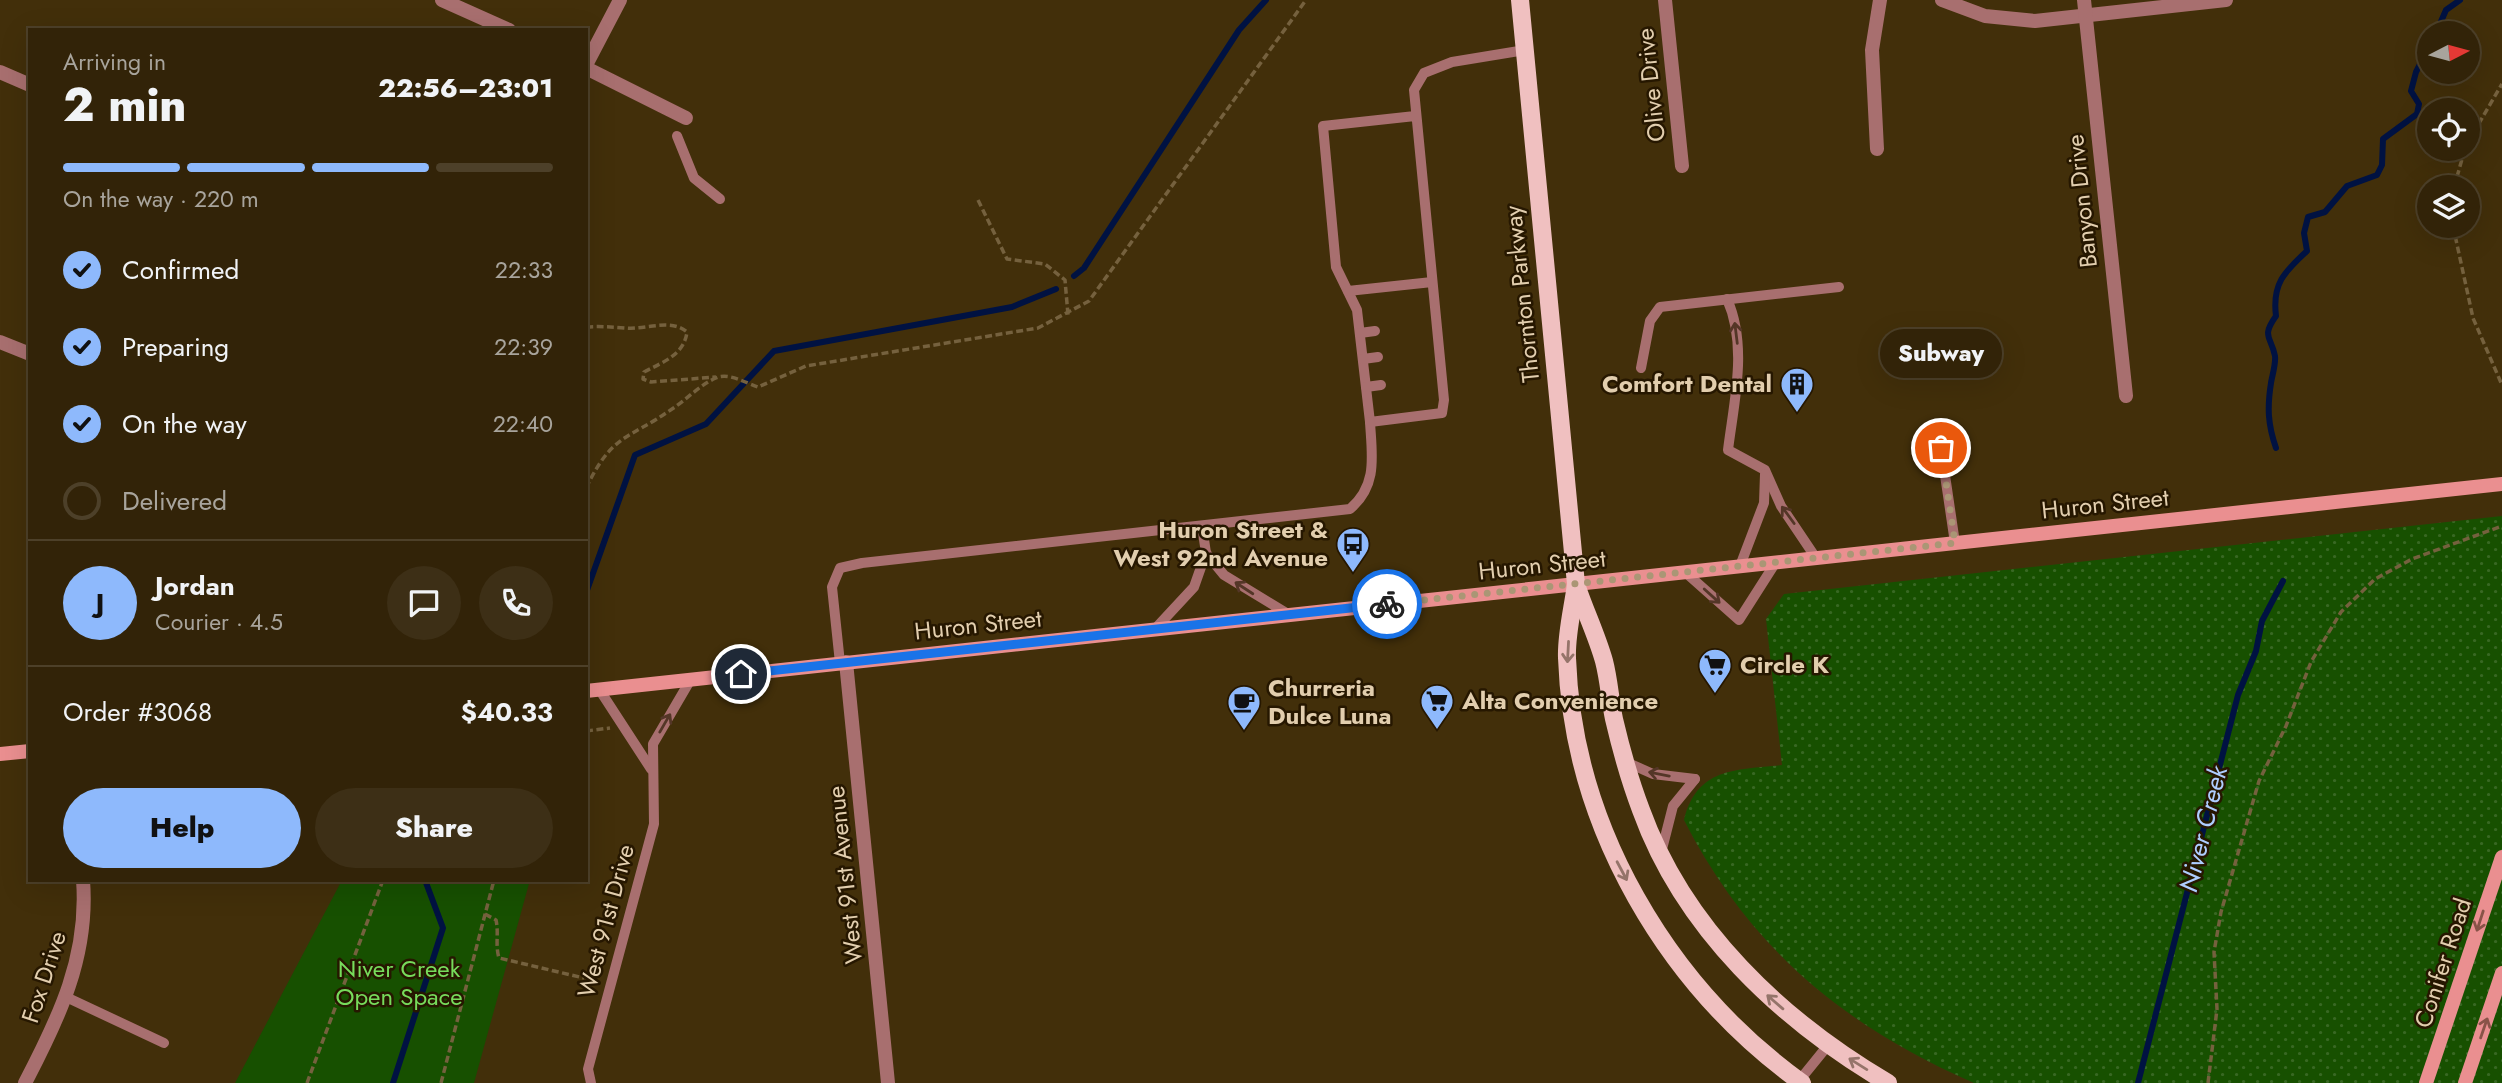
<!DOCTYPE html>
<meta charset="utf-8">
<style>
body{margin:0;font-family:Jost,sans-serif;background:#3d2f16;color:#f1f3f6;height:100vh;display:flex;flex-direction:column;font-size:26px;white-space:nowrap}
*{box-sizing:border-box;margin:0}
p{font-size:23px;color:#a8a49c}
.icon{flex:none;width:38px;height:38px;fill:none;stroke:currentColor;stroke-width:2;stroke-linecap:round;stroke-linejoin:round}
.map{position:relative;flex:1;overflow:hidden}
.sheet{position:absolute;left:28px;top:28px;width:560px;height:854px;display:flex;flex-direction:column;background:#322308;border-radius:0px;box-shadow:0 7px 28px #0002,0 0 0 2px #4d4029}
.sheet>*{flex:none}
.needle{width:46px;rotate:84deg}
.controls{position:absolute;left:2417px;top:21px;display:grid;gap:14px}
.controls a{display:grid;place-items:center;width:63px;height:63px;border-radius:50%;background:#322308;box-shadow:0 7px 28px #0002,0 0 0 2px #4d4029;font-size:35px}
.pin{position:absolute;display:grid;place-items:center;width:60px;height:60px;color:#fff;margin:-30px;border:4px solid #fff;border-radius:50%;box-shadow:0 2px 7px #0007}
.courier{position:absolute;display:grid;place-items:center;width:70px;height:70px;margin:-35px;border:5px solid #1a73e8;border-radius:50%;background:#fff;color:#222;box-shadow:0 2px 9px #0007}
.bubble{position:absolute;height:49px;border-radius:24px;background:#322308;box-shadow:0 7px 28px #0002,0 0 0 2px #4d4029;font-size:23px;font-weight:800;line-height:49px;text-align:center}
.summary em{font-style:normal;font-weight:800}
.summary div{display:flex;flex-direction:column-reverse}
.summary{display:flex;align-items:center;justify-content:space-between;height:119px;padding:0 35px}
h1{font-size:46px;font-weight:800;line-height:52px}
.bar{display:grid;grid-template-columns:repeat(4,1fr);gap:10px 7px;align-content:center;height:84px;padding:0 35px}
.bar i{height:9px;border-radius:5px;background:#4d4029}
.bar .on{background:#8eb9fc}
.bar p{grid-column:span 4}
.line{display:flex;align-items:center;gap:18px;padding:0 35px;border-top:2px solid #4d4029}
.line div{flex:1}
.round{display:grid;place-items:center;flex:none;width:74px;height:74px;border-radius:37px;background:#3d2f16}
ol{padding:0 35px;list-style:none}
li{display:flex;align-items:center;gap:21px;height:77px}
li p{margin-inline-start:auto}
li .icon{padding:7px;border-radius:50%;background:#8eb9fc;color:#111;stroke-width:4}
li:last-child{color:#a8a49c}
li i{width:38px;height:38px;border:4px solid #4d4029;border-radius:50%}
.primary-button{display:flex;gap:14px;margin-top:auto;padding:14px 35px}
.primary-button a{flex:1;height:80px;border-radius:42px;background:#8eb9fc;color:#111;font-size:28px;font-weight:800;line-height:80px;text-align:center}
.primary-button a+a{background:#3d2f16;color:#f1f3f6}
.map>svg:first-child{display:block}
.grass{fill:url(#grass-dots)}
.green{fill:#175000}
.lines{fill:none;stroke-linecap:round;stroke-linejoin:round}
.stream{stroke:#001242;stroke-width:6}
.path{stroke:#75613e;stroke-width:3.5;stroke-dasharray:7 3.5;stroke-linecap:butt}
.lane{stroke:#a86f6f;stroke-width:10}
.street{stroke:#a86f6f;stroke-width:14}
.secondary{stroke:#ea8f90;stroke-width:14}
.primary{stroke:#f0c0c0;stroke-width:18}
.oneway{stroke:#543627}
.oneway2{stroke:#95746a}
.oneway3{stroke:#885348}
.done{stroke:#aa9675;stroke-width:7;stroke-dasharray:0 12.6}
.route{stroke:#1a73e8;stroke-width:9}
.labels{text-anchor:middle;stroke-width:5;stroke-linejoin:round;paint-order:stroke}
.street-label{font-size:24px;fill:#e2ceae;stroke:#261700}
.poi-label{font-size:24px;font-weight:bold;fill:#e2ceae;stroke:#261700;text-anchor:start}
.park-label{font-size:24px;fill:#77dc5b;stroke:#261700}
.water-label{font-size:26px;font-style:italic;fill:#aecdfe;stroke:#261700}
</style>
<div class="map">
<svg width="2502" height="1083" viewBox="0 0 2502 1083">
<defs>
<pattern id="grass-dots" width="8" height="8" patternUnits="userSpaceOnUse" patternTransform="scale(1.75)"><rect width="8" height="8" fill="#175000"/><path d="M2 2h.1M6 6h.1" fill="none" stroke="#386823" stroke-width="1.8" stroke-linecap="round"/></pattern>
</defs>
<rect width="100%" height="100%" fill="#422f0a"/>
<!-- grass -->
<path class="grass" d="M 2502,516 L 2502,1083 L 1974,1083 C 1844,1026 1749,948 1684,820 C 1697,767 1736,770 1782,765 L 1766,619 L 1784,594 Z"/>
<!-- green -->
<path class="green" d="M 342,880 L 530,880 L 474,1083 L 235,1083 Z"/>
<g class="lines">
<!-- stream -->
<g class="stream">
<path d="M 2436,33 L 2446,10 L 2460,0"/>
<path d="M 1074,276 L 1084,268 L 1239,30 L 1266,0"/>
<path d="M 2276,448 C 2268,425 2267,408 2271,383 C 2272,376 2276,364 2275,356 C 2271,336 2261,337 2276,316 C 2272,284 2284,272 2307,251 L 2304,233 L 2308,217 L 2325,212 L 2347,186 L 2377,175 L 2382,165 L 2383,139 L 2417,114 L 2419,104 L 2411,91 L 2416,72 L 2429,47"/>
<path d="M 586,593 L 635,455 L 706,424 L 774,351 L 1012,307 L 1056,289"/>
<path d="M 393,1083 L 443,928 L 425,880"/>
<path d="M 2138,1083 L 2238,695 L 2256,651 L 2262,621 L 2283,581"/>
</g>
<!-- path -->
<g class="path">
<path d="M 2468,142 L 2502,84"/>
<path d="M 2454,187 L 2465,149"/>
<path d="M 978,200 L 1007,259 L 1045,264 L 1065,280 L 1068,315"/>
<path d="M 2453,226 L 2473,318 L 2502,385"/>
<path d="M 586,327 C 600,326 612,327 626,328 C 645,330 671,318 687,332 C 684,355 663,362 644,372 L 643,379 L 651,382 L 716,377"/>
<path d="M 586,488 C 613,433 626,441 672,409 C 686,400 701,384 716,378 C 728,372 746,383 758,387 L 806,366 L 1038,328 L 1089,301 L 1306,0"/>
<path d="M 586,731 L 610,728"/>
<path d="M 485,914 L 496,920 C 499,933 495,945 499,958 L 584,978"/>
<path d="M 307,1083 L 383,880"/>
<path d="M 441,1083 L 494,880"/>
<path d="M 2208,1083 L 2217,1009 L 2214,952 L 2221,912 L 2259,781 L 2286,726 L 2311,662 L 2341,612 L 2375,579 L 2412,559 L 2502,526"/>
</g>
<!-- lane -->
<g class="lane">
<path d="M 1415,116 L 1323,126 L 1336,267 L 1357,310 L 1370,422 L 1442,413 L 1444,400 L 1414,90 L 1424,73 L 1452,62 L 1525,50"/>
<path d="M 677,136 L 694,178 L 720,199"/>
<path d="M 1348,291 L 1432,282"/>
<path d="M 1727,299 C 1748,346 1734,401 1728,450 L 1765,470 L 1781,506 L 1816,558"/>
<path d="M 1360,333 L 1375,331"/>
<path d="M 1363,359 L 1378,357"/>
<path d="M 1641,368 L 1650,321 L 1660,307 L 1839,287"/>
<path d="M 1366,387 L 1381,385"/>
<path d="M 1941,448 L 1955,543"/>
<path d="M 1206,553 L 1224,575 L 1288,614"/>
<path d="M 1740,566 L 1764,503 L 1765,474"/>
<path d="M 1685,572 L 1739,620 L 1776,562"/>
<path d="M 1155,629 L 1194,587 L 1206,553 L 1202,526"/>
<path d="M 840,663 L 832,587 L 840,568 L 862,563 L 1350,509 C 1378,485 1372,456 1370,422"/>
<path d="M 599,689 L 651,769"/>
<path d="M 1626,762 L 1653,774 L 1695,779"/>
<path d="M 1661,853 L 1673,806 L 1695,779"/>
<path d="M 66,997 L 164,1043"/>
<path d="M 1799,1081 L 1829,1044"/>
<path d="M 591,1083 L 588,1069 L 654,824 L 653,744 L 691,679"/>
</g>
<!-- street -->
<g class="street">
<path d="M 442,0 L 509,30"/>
<path d="M 1665,0 L 1682,166"/>
<path d="M 1942,0 L 1985,16 L 2035,21 L 2226,0"/>
<path d="M 2084,0 L 2126,396"/>
<path d="M 586,65 L 620,0"/>
<path d="M 586,68 L 686,118"/>
<path d="M 0,72 L 30,85"/>
<path d="M 1877,149 L 1872,50 L 1880,0"/>
<path d="M 0,342 L 30,354"/>
<path d="M 846,662 L 888,1083"/>
<path d="M 25,1083 C 59,1018 89,956 83,880"/>
</g>
<!-- secondary -->
<g class="secondary">
<path d="M 586,691 L 2502,484"/>
<path d="M 0,754 L 30,751"/>
<path d="M 2426,1083 L 2502,857"/>
<path d="M 2465,1083 L 2502,973"/>
</g>
<!-- primary -->
<g class="primary">
<path d="M 1520,0 L 1576,584 C 1573,608 1566,634 1567,658 C 1573,827 1667,986 1802,1083"/>
<path d="M 1577,587 C 1585,611 1597,636 1604,661 C 1609,680 1610,700 1614,719 C 1621,749 1630,781 1641,810 C 1684,929 1781,1020 1888,1083"/>
</g>
</g>
<!-- one-way arrows -->
<defs><path id="oneway-shaft" d="M-6 0H5M1.5-3L5.5 0L1.5 3" fill="none" stroke-width="1.6" stroke-linecap="round" stroke-linejoin="round" transform="scale(1.75)"/></defs>
<g class="oneway">
<use href="#oneway-shaft" transform="translate(1736 333) rotate(-97)"/>
<use href="#oneway-shaft" transform="translate(1788 515) rotate(-126)"/>
<use href="#oneway-shaft" transform="translate(1244 588) rotate(-147)"/>
<use href="#oneway-shaft" transform="translate(1712 596) rotate(42)"/>
<use href="#oneway-shaft" transform="translate(665 723) rotate(-60)"/>
<use href="#oneway-shaft" transform="translate(1659 774) rotate(-169)"/>
</g>
<g class="oneway2">
<use href="#oneway-shaft" transform="translate(1568 652) rotate(93)"/>
<use href="#oneway-shaft" transform="translate(1622 871) rotate(62)"/>
<use href="#oneway-shaft" transform="translate(1775 1002) rotate(-139)"/>
<use href="#oneway-shaft" transform="translate(1858 1064) rotate(-148)"/>
</g>
<g class="oneway3">
<use href="#oneway-shaft" transform="translate(2480 921) rotate(108)"/>
<use href="#oneway-shaft" transform="translate(2484 1028) rotate(-71)"/>
</g>
<g class="lines">
<!-- done -->
<path class="done" d="M 1387,604 L 1955,543 L 1941,448"/>
<!-- route -->
<path class="route" d="M 741,674 L 1387,604"/>
</g>
<!-- icons -->
<defs>
<symbol id="building-pin" viewBox="-11 -11 22 30"><path d="M0 17L-7.5 6A9.5 9.5 0 1 1 7.5 6Z" fill="#8eb9fc" stroke="#261700"/><path d="M-4-6H4V6H1V3H-1V6H-4ZM-2.5-4.3h1.7v1.8h-1.7ZM.8-4.3h1.7v1.8H.8ZM-2.5-1h1.7V.8h-1.7ZM.8-1h1.7V.8H.8Z" fill="#111"/></symbol>
<symbol id="bus-pin" viewBox="-11 -11 22 30"><path d="M0 17L-7.5 6A9.5 9.5 0 1 1 7.5 6Z" fill="#8eb9fc" stroke="#261700"/><path d="M-5-6H5V4H4V6H2V4H-2V6H-4V4H-5ZM-3.5-4V0h7V-4ZM-3.5 1.2v1.5H-2V1.2ZM2 1.2v1.5H3.5V1.2Z" fill="#111"/></symbol>
<symbol id="supermarket-pin" viewBox="-11 -11 22 30"><path d="M0 17L-7.5 6A9.5 9.5 0 1 1 7.5 6Z" fill="#8eb9fc" stroke="#261700"/><path d="M-6-5.5h2.5l.6 2H6L4.5 2H-2.5L-4.4-4H-6ZM-1.5 3.2a1.3 1.3 0 1 0 .1 0ZM3 3.2a1.3 1.3 0 1 0 .1 0Z" fill="#111"/></symbol>
<symbol id="cafe-pin" viewBox="-11 -11 22 30"><path d="M0 17L-7.5 6A9.5 9.5 0 1 1 7.5 6Z" fill="#8eb9fc" stroke="#261700"/><path d="M-5.5-4.5H6V0H3Q3 3.5 0 3.5H-2.5Q-5.5 3.5-5.5 0ZM3-3.2v2h1.7v-2ZM-6 4.5H4V6H-6Z" fill="#111"/></symbol>
</defs>
<g fill-rule="evenodd">
<use href="#building-pin" x="1778" y="365" width="38" height="52"/>
<use href="#bus-pin" x="1334" y="525" width="38" height="52"/>
<use href="#supermarket-pin" x="1696" y="646" width="38" height="52"/>
<use href="#supermarket-pin" x="1418" y="682" width="38" height="52"/>
<use href="#cafe-pin" x="1225" y="683" width="38" height="52"/>
</g>
<g class="labels">
<!-- street labels -->
<g class="street-label">
<text transform="translate(1651 85) rotate(-96)" y="8">Olive Drive</text>
<text transform="translate(2082 201) rotate(-96)" y="8">Banyon Drive</text>
<text transform="translate(1522 294) rotate(-96)" y="8">Thornton Parkway</text>
<text transform="translate(2105 504) rotate(-6)" y="8">Huron Street</text>
<text transform="translate(1542 565) rotate(-6)" y="8">Huron Street</text>
<text transform="translate(978 625) rotate(-6)" y="8">Huron Street</text>
<text transform="translate(845 875) rotate(-96)" y="8">West 91st Avenue</text>
<text transform="translate(606 921) rotate(-75)" y="8">West 91st Drive</text>
<text transform="translate(2443 963) rotate(-72)" y="8">Conifer Road</text>
<text transform="translate(44 977) rotate(-72)" y="8">Fox Drive</text>
</g>
<!-- poi labels -->
<g class="poi-label">
<text x="1772" y="392" text-anchor="end">Comfort Dental</text>
<text x="1328" y="538" text-anchor="end">Huron Street &amp;<tspan x="1328" dy="28">West 92nd Avenue</tspan></text>
<text x="1740" y="673">Circle K</text>
<text x="1268" y="696">Churreria<tspan x="1268" dy="28">Dulce Luna</tspan></text>
<text x="1462" y="709">Alta Convenience</text>
</g>
<!-- park labels -->
<g class="park-label">
<text x="399" y="977">Niver Creek<tspan x="399" dy="28">Open Space</tspan></text>
</g>
<!-- water labels -->
<g class="water-label">
<text transform="translate(2203 829) rotate(-76)" y="9">Niver Creek</text>
</g>
</g>
</svg>
<div class="controls">
<a><svg class="needle" viewBox="-14 -14 28 28"><path d="M0-13l5 13h-10z" fill="#e53935"/><path d="M0 13l5-13h-10z" fill="#a8a49c"/></svg></a>
<a><svg class="icon" aria-label="locate" viewBox="0 0 24 24"><circle cx="12" cy="12" r="6"/><path d="M12 2v4M12 18v4M2 12h4M18 12h4"/></svg></a>
<a><svg class="icon" aria-label="layers" viewBox="0 0 24 24"><path d="M12 4l9 5-9 5-9-5zM3 14l9 5 9-5"/></svg></a>
</div>
<div class="pin" style="left:1941px;top:448px;background:#ea580c"><svg class="icon" aria-label="bag" viewBox="0 0 24 24"><path d="M5 8h14l-1 12H6zM9 8a3 3 0 0 1 6 0"/></svg></div>
<div class="pin" style="left:741px;top:674px;background:#1f2937"><svg class="icon" aria-label="home" viewBox="0 0 24 24"><path d="M3 11l9-7 9 7M6 9v11h12V9"/></svg></div>
<div class="courier" style="left:1387px;top:604px"><svg class="icon" aria-label="bike" viewBox="0 0 24 24"><circle cx="6" cy="16" r="4"/><circle cx="18" cy="16" r="4"/><path d="M6 16l4-8h5l3 8M10 8l3 8H6M13 5h3"/></svg></div>
<div class="bubble" style="left:1880px;top:329px;width:122px">Subway</div>
<section class="sheet">
<div class="summary"><div><h1>2 min</h1><p>Arriving in</p></div><em>22:56–23:01</em></div>
<div class="bar"><i class="on"></i><i class="on"></i><i class="on"></i><i></i><p>On the way · 220 m</p></div>
<ol>
<li><svg class="icon" aria-label="check" viewBox="0 0 24 24"><path d="M5 12l5 5 9-10"/></svg>Confirmed<p>22:33</p></li>
<li><svg class="icon" aria-label="check" viewBox="0 0 24 24"><path d="M5 12l5 5 9-10"/></svg>Preparing<p>22:39</p></li>
<li><svg class="icon" aria-label="check" viewBox="0 0 24 24"><path d="M5 12l5 5 9-10"/></svg>On the way<p>22:40</p></li>
<li><i></i>Delivered</li>
</ol>
<div class="line" style="height:126px"><b class="round" style="background:#8eb9fc;color:#111">J</b><div><b>Jordan</b><p>Courier · 4.5</p></div><a class="round"><svg class="icon" aria-label="chat" viewBox="0 0 24 24"><path d="M4 5h16v11H9l-5 4z"/></svg></a><a class="round"><svg class="icon" aria-label="phone" viewBox="0 0 24 24"><path d="M5 4h4l2 5-3 2q2 4 5 5l2-3 5 2v4C11 20 4 13 5 4z"/></svg></a></div>
<div class="line" style="height:91px"><div>Order #3068</div><b>$40.33</b></div>
<div class="primary-button"><a>Help</a><a>Share</a></div>
</section>
</div>
